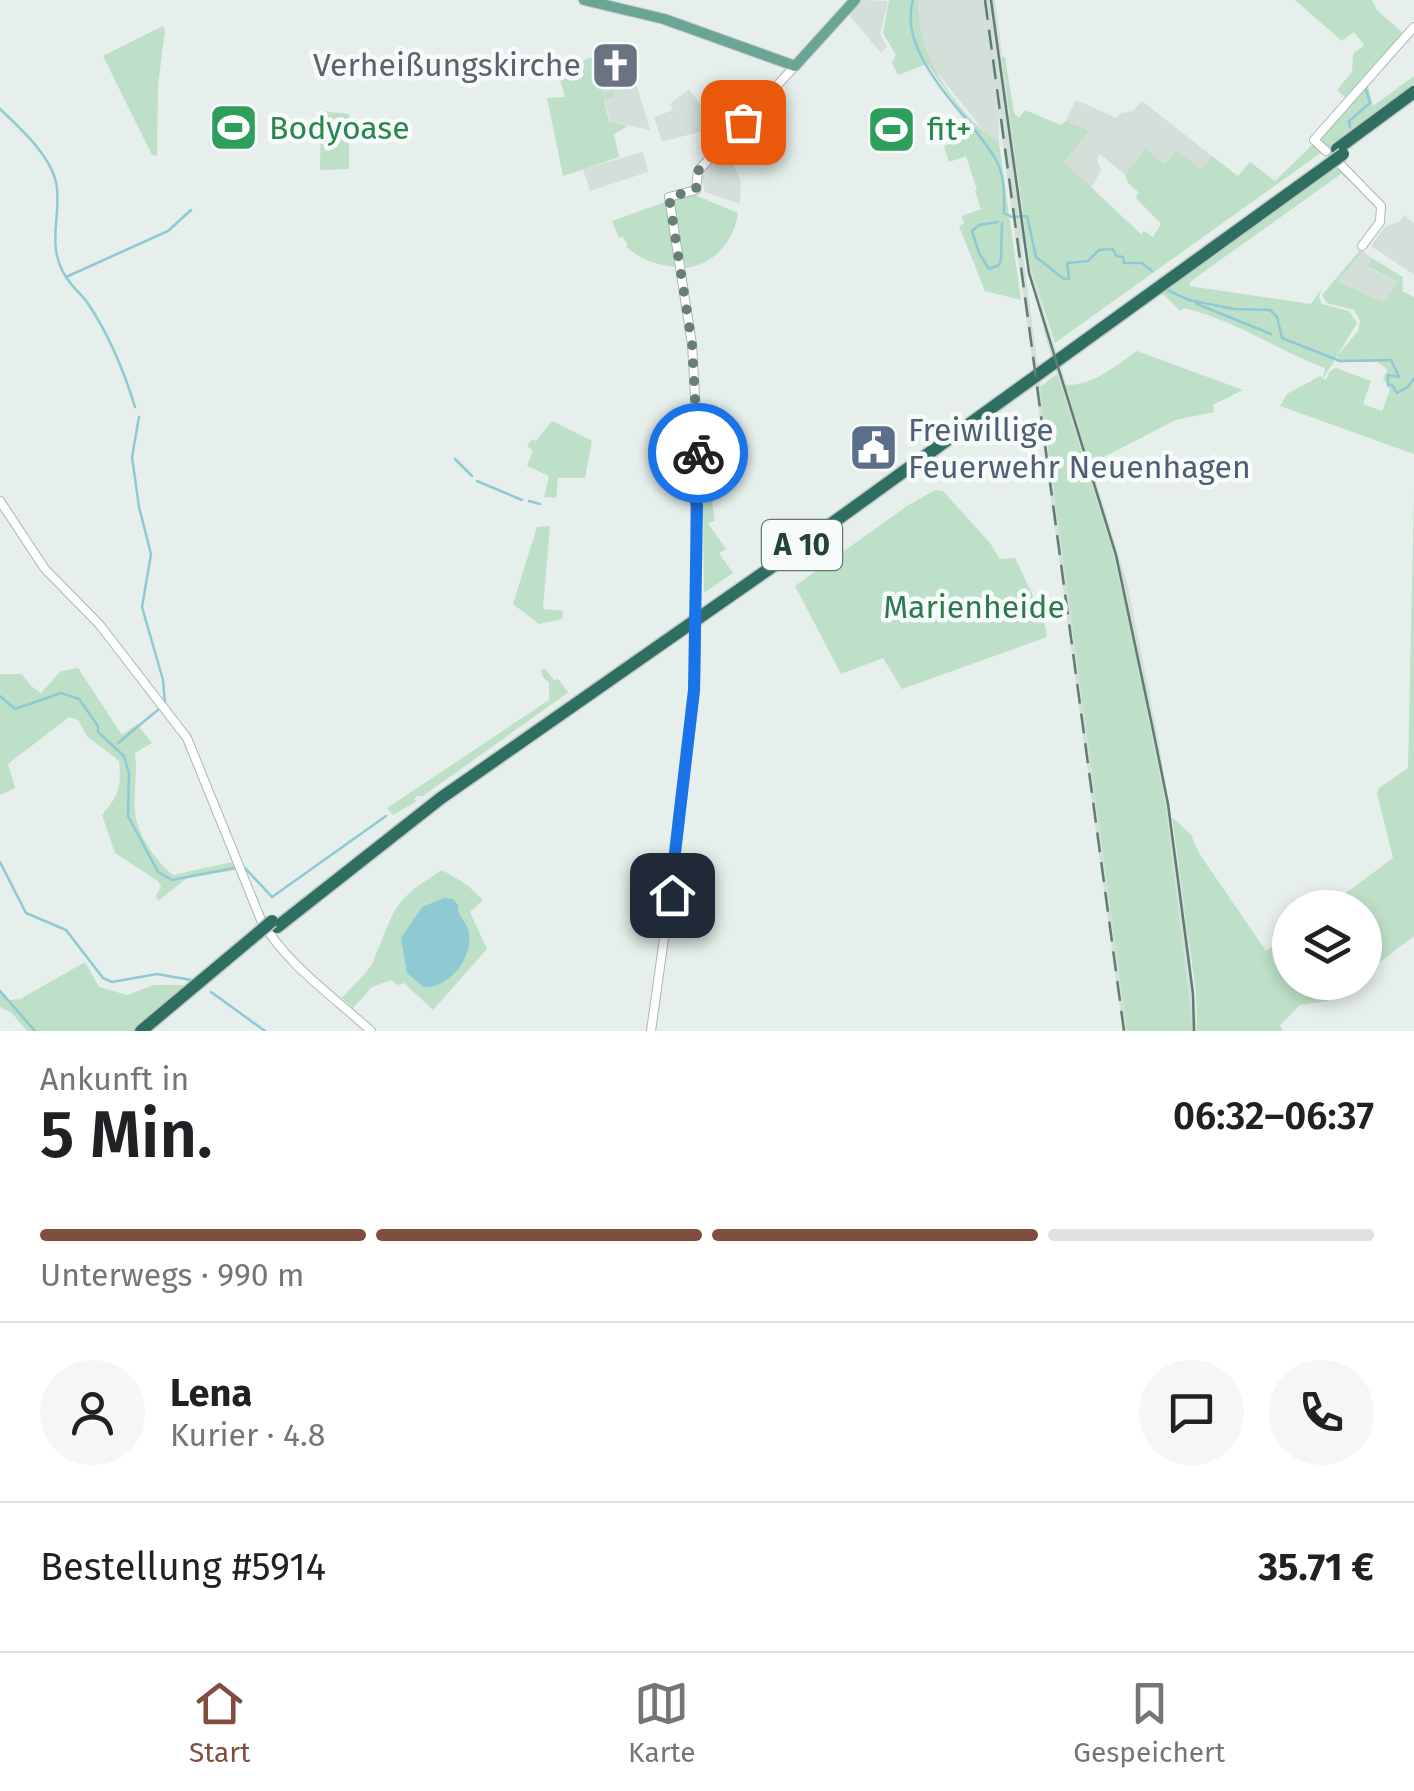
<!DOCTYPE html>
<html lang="de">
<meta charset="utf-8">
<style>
body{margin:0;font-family:"Fira Sans",sans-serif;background:#f6f6f6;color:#202124;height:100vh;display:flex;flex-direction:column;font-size:38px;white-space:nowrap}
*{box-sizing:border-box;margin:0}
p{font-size:32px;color:#757577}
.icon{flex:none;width:55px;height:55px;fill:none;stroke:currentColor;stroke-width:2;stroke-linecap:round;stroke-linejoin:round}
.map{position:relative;height:1031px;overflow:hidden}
.panel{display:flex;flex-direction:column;background:#fff;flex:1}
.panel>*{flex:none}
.buttons{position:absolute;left:1272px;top:890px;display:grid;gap:20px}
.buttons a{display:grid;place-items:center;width:110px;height:110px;border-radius:50%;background:#fff;box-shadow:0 5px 15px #0003;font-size:50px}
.pin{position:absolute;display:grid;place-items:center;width:85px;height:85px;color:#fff;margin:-42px;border-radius:20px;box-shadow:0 5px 15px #0006}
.courier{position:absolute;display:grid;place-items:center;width:100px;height:100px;margin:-50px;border:8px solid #1a73e8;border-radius:50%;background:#fff;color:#222;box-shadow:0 2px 12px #0007}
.head em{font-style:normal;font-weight:600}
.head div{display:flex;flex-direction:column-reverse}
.head{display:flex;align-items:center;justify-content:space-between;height:170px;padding:0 40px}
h1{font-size:65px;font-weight:600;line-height:75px}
.bar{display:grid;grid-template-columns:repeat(4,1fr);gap:15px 10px;align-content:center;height:120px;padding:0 40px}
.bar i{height:12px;border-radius:8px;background:#e0e0e0}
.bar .current{background:#7f4e3f}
.bar p{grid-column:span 4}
.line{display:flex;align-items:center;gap:25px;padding:0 40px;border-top:2px solid #e0e0e0}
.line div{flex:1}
.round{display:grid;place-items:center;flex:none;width:105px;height:105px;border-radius:52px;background:#f6f6f6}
.tabs{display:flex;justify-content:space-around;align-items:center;height:140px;border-top:2px solid #e0e0e0;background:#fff;font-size:28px;color:#757577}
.tabs a{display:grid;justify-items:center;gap:5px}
.tabs .current{color:#7f4e3f}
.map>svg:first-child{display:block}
.built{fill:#d4dfda}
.green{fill:#bfe0c8}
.water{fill:#8ec9d4}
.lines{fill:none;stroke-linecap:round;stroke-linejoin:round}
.stream{stroke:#8ec9d4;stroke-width:2.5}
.minor-casing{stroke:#a8b8b2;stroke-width:10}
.major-casing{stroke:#c2cac8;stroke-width:12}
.highway-casing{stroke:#c2cac8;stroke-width:15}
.minor{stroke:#fff;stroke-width:8}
.major{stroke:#6aa596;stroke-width:10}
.highway{stroke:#2f6f62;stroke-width:12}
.tram{stroke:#5f7d75;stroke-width:2.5}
.rail{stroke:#5f7d75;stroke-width:2.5;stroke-dasharray:20 10;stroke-linecap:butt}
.minor-bridge-casing{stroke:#a8b8b2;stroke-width:10;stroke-linecap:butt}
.highway-bridge-casing{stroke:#c2cac8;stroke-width:15;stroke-linecap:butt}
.minor-bridge{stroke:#fff;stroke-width:8}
.highway-bridge{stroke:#2f6f62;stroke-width:12}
.done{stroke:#687f78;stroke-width:10;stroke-dasharray:0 18}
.route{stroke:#1a73e8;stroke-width:12}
.labels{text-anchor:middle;stroke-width:9;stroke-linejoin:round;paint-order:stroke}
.shield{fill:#f7fbf9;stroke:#637a73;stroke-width:2.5}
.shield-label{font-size:30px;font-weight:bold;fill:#24423a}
.worship-label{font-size:32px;fill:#5b616d;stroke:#f7fbf9;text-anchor:end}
.leisure-label{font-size:32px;fill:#27864d;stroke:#f7fbf9;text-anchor:start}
.service-label{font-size:32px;fill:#4e5e75;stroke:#f7fbf9;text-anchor:start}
.park-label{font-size:32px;fill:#2d7a4b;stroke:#f7fbf9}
</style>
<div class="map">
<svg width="1414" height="1031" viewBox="0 0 1414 1031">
<rect width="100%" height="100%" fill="#e6efeb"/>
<!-- built -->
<g class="built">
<path d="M 860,0 L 888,1 L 880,34 L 887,47 L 881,53 L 847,13 Z"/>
<path d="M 919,0 L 995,0 L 1030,266 L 1128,586 L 1159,743 L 1188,930 L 1197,1031 L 1193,1031 L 1165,801 L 1120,578 L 1047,343 L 1020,233 L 1127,1031 L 1123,1031 L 998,110 L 999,143 L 987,135 L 932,66 L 917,27 Z"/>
<path d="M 635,81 L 650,129 L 649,130 L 610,121 L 602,89 Z"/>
<path d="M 689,89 L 700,104 L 710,129 L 662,142 L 654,117 L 673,110 L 670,104 Z"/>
<path d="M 1076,100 L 1117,118 L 1120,113 L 1133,111 L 1142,101 L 1212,156 L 1201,169 L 1177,152 L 1165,164 L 1145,150 L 1125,175 L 1100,154 L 1097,160 L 1101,170 L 1091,188 L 1063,162 L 1088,132 L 1066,121 Z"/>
<path d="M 726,147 L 741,182 L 740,204 L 705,192 L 701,175 Z"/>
<path d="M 643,152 L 648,172 L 590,191 L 583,169 Z"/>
<path d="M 1404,215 L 1414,223 L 1414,275 L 1371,246 L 1385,227 L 1400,221 Z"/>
<path d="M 1363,251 L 1372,258 L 1368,268 L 1400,282 L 1383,302 L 1337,280 Z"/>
</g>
<!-- green -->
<g class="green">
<path d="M 889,0 L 919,0 C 913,51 958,115 999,143 L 1021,300 L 985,291 L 959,226 L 964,224 L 962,216 L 981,209 L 975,191 L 977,190 L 966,156 L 949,162 L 944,146 L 953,142 L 937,116 L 941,115 L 950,129 L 962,126 L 969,134 L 975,130 L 927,64 L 898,75 L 892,63 L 896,55 L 883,33 Z"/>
<path d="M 1295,0 L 1372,0 L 1377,10 L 1405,35 L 1346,98 L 1337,90 L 1352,72 L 1353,54 L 1364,45 L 1354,32 L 1342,41 Z"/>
<path d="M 163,26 L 165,30 L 158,85 L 157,156 L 152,155 L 103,56 Z"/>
<path d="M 596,56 L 607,88 L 602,89 L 604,97 L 604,92 L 613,91 L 614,97 L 604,99 L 609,121 L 628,126 L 614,134 L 619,157 L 563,176 L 547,98 L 565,97 L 557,70 Z"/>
<path d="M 1002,57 L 1005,57 L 1014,113 L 1019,118 L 1025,110 L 1061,125 L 1066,121 L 1089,131 L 1064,162 L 1141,234 L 1144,231 L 1153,237 L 1161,224 L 1136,198 L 1138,192 L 1128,183 L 1125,175 L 1145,149 L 1165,164 L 1177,151 L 1201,169 L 1212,156 L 1238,176 L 1250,162 L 1275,181 L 1313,144 L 1322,152 L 1055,343 L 1030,266 Z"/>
<path d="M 1414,76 L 1414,84 L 1333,145 L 1328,148 L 1320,138 L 1367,83 L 1373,106 Z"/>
<path d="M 321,111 L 349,114 L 349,169 L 320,170 Z"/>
<path d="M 1338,166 L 1357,187 L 1341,174 L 1191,281 L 1189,286 L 1311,304 L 1322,288 L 1319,297 L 1322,304 L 1349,311 L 1357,323 L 1323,379 L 1326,380 L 1330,371 L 1336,368 L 1371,381 L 1363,404 L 1382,411 L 1390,390 L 1383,378 L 1388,370 L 1378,362 L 1340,362 L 1337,356 L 1358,331 L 1360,321 L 1354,310 L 1327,303 L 1322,295 L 1360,250 L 1363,251 L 1338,281 L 1383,302 L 1399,282 L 1368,267 L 1372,258 L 1403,277 L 1402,291 L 1414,297 L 1414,454 L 1280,406 L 1287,394 L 1320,376 L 1323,378 L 1325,368 C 1277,350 1235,320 1184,308 L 1180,311 L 1162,293 L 1332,168 Z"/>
<path d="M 695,195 L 738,213 C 734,241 714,265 685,268 L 673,200 Z"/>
<path d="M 665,202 L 667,207 L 677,267 C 656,265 642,260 626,247 L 628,245 L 623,237 L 619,238 L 612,221 Z"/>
<path d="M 1137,351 L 1243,390 L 1213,405 L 1214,412 L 1176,420 L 1090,464 L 1065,385 C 1093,386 1115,366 1137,351 Z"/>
<path d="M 1057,374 L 1114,556 L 1130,626 L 1165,801 L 1193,1031 L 1127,1031 L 1040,387 Z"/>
<path d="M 552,421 L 592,441 L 585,478 L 558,478 L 556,498 L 544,497 L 549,476 L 527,466 L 533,451 L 527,446 L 532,439 L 536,441 Z"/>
<path d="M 935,490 L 943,491 L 990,543 L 1000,559 L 1015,558 L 1044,619 L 1047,637 L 902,689 L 883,658 L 841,674 L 795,586 L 907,506 Z"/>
<path d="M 1414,492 L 1414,936 L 1365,973 L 1365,908 L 1327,907 L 1393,858 L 1377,793 L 1379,788 L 1408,768 Z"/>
<path d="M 703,501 L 712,501 L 715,521 L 708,523 L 726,549 L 719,553 L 733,573 L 704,593 Z"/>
<path d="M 550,526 L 543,609 L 563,611 L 562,619 L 539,624 L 513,604 L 537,527 Z"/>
<path d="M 78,668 L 122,735 L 137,724 L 152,743 L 135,753 C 138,774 133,792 135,812 C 137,834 156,862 173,875 L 232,862 L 235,870 L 187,878 L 158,901 L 156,896 L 161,887 L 158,881 L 115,853 L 102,815 C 118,796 122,788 119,761 L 87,736 L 78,720 L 69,717 L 8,764 L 15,788 L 0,795 L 0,674 L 22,674 L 31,686 L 41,693 L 61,671 Z"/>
<path d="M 541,669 L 545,669 L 554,680 L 558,679 L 568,692 L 566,694 L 423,796 L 417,796 L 414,799 L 417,801 L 393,815 L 387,808 L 549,700 L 549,683 L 542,676 Z"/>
<path d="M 1172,817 L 1191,835 L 1199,853 L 1266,951 L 1290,935 L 1290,982 L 1353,983 L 1328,1001 L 1300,1005 L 1280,1025 L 1283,1031 L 1197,1031 L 1196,993 Z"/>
<path d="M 442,870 L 466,884 L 483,900 L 470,912 L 487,949 L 433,1010 L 404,983 L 398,985 L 391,980 L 372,987 L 353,1008 L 342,998 C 351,987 367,974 373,962 C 396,909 389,903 442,870 Z"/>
<path d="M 85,962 L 99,987 L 127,995 L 154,985 L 189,985 L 134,1031 L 27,1031 L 12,1013 L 0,1007 L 0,989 L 9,1000 L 20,999 Z"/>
</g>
<!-- water -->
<path class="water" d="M 444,898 L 453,899 L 458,905 C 457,917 467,921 469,933 C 473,958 449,989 423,987 L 407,973 L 401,938 L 422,907 Z"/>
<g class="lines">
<!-- stream -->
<g class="stream">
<path d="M 913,0 C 896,57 971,115 996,160 C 1005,176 1004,195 1004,213 L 1012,217 L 1027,216 L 1036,257 L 1064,279 L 1069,279 L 1067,263 L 1088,261 L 1099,250 L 1113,249 L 1116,256 L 1123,257 L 1124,263 L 1142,263 L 1152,271"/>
<path d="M 0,109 C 20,128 55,159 57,189 C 60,218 48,244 63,272 C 69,284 79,292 87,302 C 108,333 124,371 135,407"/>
<path d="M 1350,127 L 1349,121 L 1370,103 L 1365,86"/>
<path d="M 998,222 L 979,225 L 972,231 L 979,253 L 989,269 L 999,265 L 1001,259 L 1002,223"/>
<path d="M 66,277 L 168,231 L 191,210"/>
<path d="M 1167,290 L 1189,300 L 1234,309 L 1270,310 L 1277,317 L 1282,338 L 1340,361 L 1391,360 L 1399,377 L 1388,375 L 1388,385 L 1392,385 L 1397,393 L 1408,387 L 1414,378"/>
<path d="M 1196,301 L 1197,304 L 1271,334"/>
<path d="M 139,417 L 132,457 L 139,507 L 151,554 L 142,607 L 163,680 L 165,703"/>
<path d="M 455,459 L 472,476"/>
<path d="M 477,481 L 522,500"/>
<path d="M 529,501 L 540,504"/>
<path d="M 0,696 L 15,709 L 61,693 L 79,699 L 98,726 L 98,732 L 124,756 L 129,774 L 128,816 L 158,872 L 172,880 L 234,868"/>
<path d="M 118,743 L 159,709"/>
<path d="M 0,862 L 26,913 L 66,930 L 103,978 L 112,982 L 157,974 L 191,980"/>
<path d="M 245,868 L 272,897 L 386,816"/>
<path d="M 0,991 L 35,1031"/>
<path d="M 211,992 L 265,1031"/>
</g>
<defs>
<g id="minor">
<path d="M 1326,151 L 1314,140 L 1414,27"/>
<path d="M 1339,163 L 1381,206 L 1380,222 L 1362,246"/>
<path d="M 695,485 L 701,486 L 701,493 L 693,492 Z"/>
<path d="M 700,485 L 692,344 L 669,197 L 696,190 L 698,171 L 795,66"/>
<path d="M 695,494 L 696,597"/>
<path d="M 0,501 L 45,569 L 99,624 L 187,738 L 261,920 C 286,964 334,997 371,1031"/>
<path d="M 673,878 L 695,690 L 696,637"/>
<circle cx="674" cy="884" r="6"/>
<path d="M 651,1031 L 671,889"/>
</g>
<path id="major" d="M 584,0 L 664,19 L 795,66 L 855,0"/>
<g id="highway">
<path d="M 1337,149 L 1414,92"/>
<path d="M 277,927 L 441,798 L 766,571 L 1328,165"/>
<path d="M 141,1031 L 258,933"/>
</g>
</defs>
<!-- minor casing -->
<use href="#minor" class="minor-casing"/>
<!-- major casing -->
<use href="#major" class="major-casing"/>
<!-- highway casing -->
<use href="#highway" class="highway-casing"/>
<!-- minor -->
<use href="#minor" class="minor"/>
<!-- major -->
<use href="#major" class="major"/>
<!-- highway -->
<use href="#highway" class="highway"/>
<!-- tram -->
<path class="tram" d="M 991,0 L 1029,273 L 1116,555 L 1153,730 L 1168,804 L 1193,994 L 1194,1031"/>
<!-- rail -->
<path class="rail" d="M 985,0 L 1124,1031"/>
<defs>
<path id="minor-bridge" d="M 696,637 L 696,597"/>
<g id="highway-bridge">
<path d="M 1328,165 L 1343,154"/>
<path d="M 258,933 L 272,921"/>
</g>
</defs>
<!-- minor-bridge casing -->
<use href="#minor-bridge" class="minor-bridge-casing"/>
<!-- highway-bridge casing -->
<use href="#highway-bridge" class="highway-bridge-casing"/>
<!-- minor-bridge -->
<use href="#minor-bridge" class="minor-bridge"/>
<!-- highway-bridge -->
<use href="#highway-bridge" class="highway-bridge"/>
</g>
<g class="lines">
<!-- done -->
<path class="done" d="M 698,453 L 692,344 L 669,197 L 696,190 L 698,171 L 743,122"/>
<!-- route -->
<path class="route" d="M 672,895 L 668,904 L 671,889 L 668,883 L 672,878 L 694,690 L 697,506 L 693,489 L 696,485 L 698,453"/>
</g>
<!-- icons -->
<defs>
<symbol id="church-square" viewBox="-11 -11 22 22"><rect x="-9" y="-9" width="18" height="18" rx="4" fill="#6b7280" stroke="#f7fbf9"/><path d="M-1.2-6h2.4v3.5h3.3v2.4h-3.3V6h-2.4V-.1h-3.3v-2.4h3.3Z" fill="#fff"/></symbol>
<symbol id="stadium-square" viewBox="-11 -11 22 22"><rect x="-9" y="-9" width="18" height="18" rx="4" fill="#2e9e5b" stroke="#f7fbf9"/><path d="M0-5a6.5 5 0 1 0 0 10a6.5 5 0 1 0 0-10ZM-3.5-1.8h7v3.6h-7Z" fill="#fff"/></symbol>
<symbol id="civic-square" viewBox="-11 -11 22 22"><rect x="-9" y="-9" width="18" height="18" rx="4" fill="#5c6f8a" stroke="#f7fbf9"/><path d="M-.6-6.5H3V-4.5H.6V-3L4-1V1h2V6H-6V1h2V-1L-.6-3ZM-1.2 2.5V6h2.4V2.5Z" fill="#fff"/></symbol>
</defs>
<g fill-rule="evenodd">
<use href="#church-square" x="588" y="38" width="55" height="55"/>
<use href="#stadium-square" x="206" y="100" width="55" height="55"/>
<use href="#stadium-square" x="864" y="102" width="55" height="55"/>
<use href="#civic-square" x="846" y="420" width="55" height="55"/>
</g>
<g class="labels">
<!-- shield labels -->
<rect class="shield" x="762" y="520" width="80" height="50" rx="8"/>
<g class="shield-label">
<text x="802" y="555">A 10</text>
</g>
<!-- worship labels -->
<g class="worship-label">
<text x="581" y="76">Verheißungskirche</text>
</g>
<!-- leisure labels -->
<g class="leisure-label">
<text x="269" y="139">Bodyoase</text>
<text x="927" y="140">fit+</text>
</g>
<!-- service labels -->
<g class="service-label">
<text x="908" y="441">Freiwillige<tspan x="908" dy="37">Feuerwehr Neuenhagen</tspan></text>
</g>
<!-- park labels -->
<g class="park-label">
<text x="974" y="618">Marienheide</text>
</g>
</g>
</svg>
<div class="buttons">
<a><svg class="icon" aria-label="layers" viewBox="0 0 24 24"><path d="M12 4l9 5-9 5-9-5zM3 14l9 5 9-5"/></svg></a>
</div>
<div class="pin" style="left:743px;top:122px;background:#ea580c"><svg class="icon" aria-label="bag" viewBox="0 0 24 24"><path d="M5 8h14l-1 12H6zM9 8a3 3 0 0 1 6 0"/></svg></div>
<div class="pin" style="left:672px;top:895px;background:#1f2937"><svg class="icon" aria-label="home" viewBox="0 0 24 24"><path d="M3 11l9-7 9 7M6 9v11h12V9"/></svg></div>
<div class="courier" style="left:698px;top:453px"><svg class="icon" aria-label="bike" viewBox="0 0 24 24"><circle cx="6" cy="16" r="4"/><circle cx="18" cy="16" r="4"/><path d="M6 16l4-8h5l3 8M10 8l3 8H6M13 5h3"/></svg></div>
</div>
<section class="panel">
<div class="head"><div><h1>5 Min.</h1><p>Ankunft in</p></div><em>06:32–06:37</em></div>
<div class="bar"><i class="current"></i><i class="current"></i><i class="current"></i><i></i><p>Unterwegs · 990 m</p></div>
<div class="line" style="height:180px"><a class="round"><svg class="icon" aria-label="person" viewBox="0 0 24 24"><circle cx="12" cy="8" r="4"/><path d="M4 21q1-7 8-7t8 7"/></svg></a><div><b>Lena</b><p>Kurier · 4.8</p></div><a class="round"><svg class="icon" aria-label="chat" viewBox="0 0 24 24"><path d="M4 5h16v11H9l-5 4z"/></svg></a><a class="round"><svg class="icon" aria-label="phone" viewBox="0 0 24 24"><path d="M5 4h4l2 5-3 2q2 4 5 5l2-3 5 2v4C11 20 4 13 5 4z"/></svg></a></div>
<div class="line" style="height:130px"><div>Bestellung #5914</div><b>35.71 €</b></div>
</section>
<nav class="tabs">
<a class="current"><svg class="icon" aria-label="home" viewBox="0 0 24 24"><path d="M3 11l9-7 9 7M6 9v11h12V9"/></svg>Start</a>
<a><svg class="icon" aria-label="map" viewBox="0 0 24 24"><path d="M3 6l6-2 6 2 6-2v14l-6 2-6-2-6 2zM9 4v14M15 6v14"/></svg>Karte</a>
<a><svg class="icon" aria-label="saved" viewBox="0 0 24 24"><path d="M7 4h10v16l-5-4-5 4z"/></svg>Gespeichert</a>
</nav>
